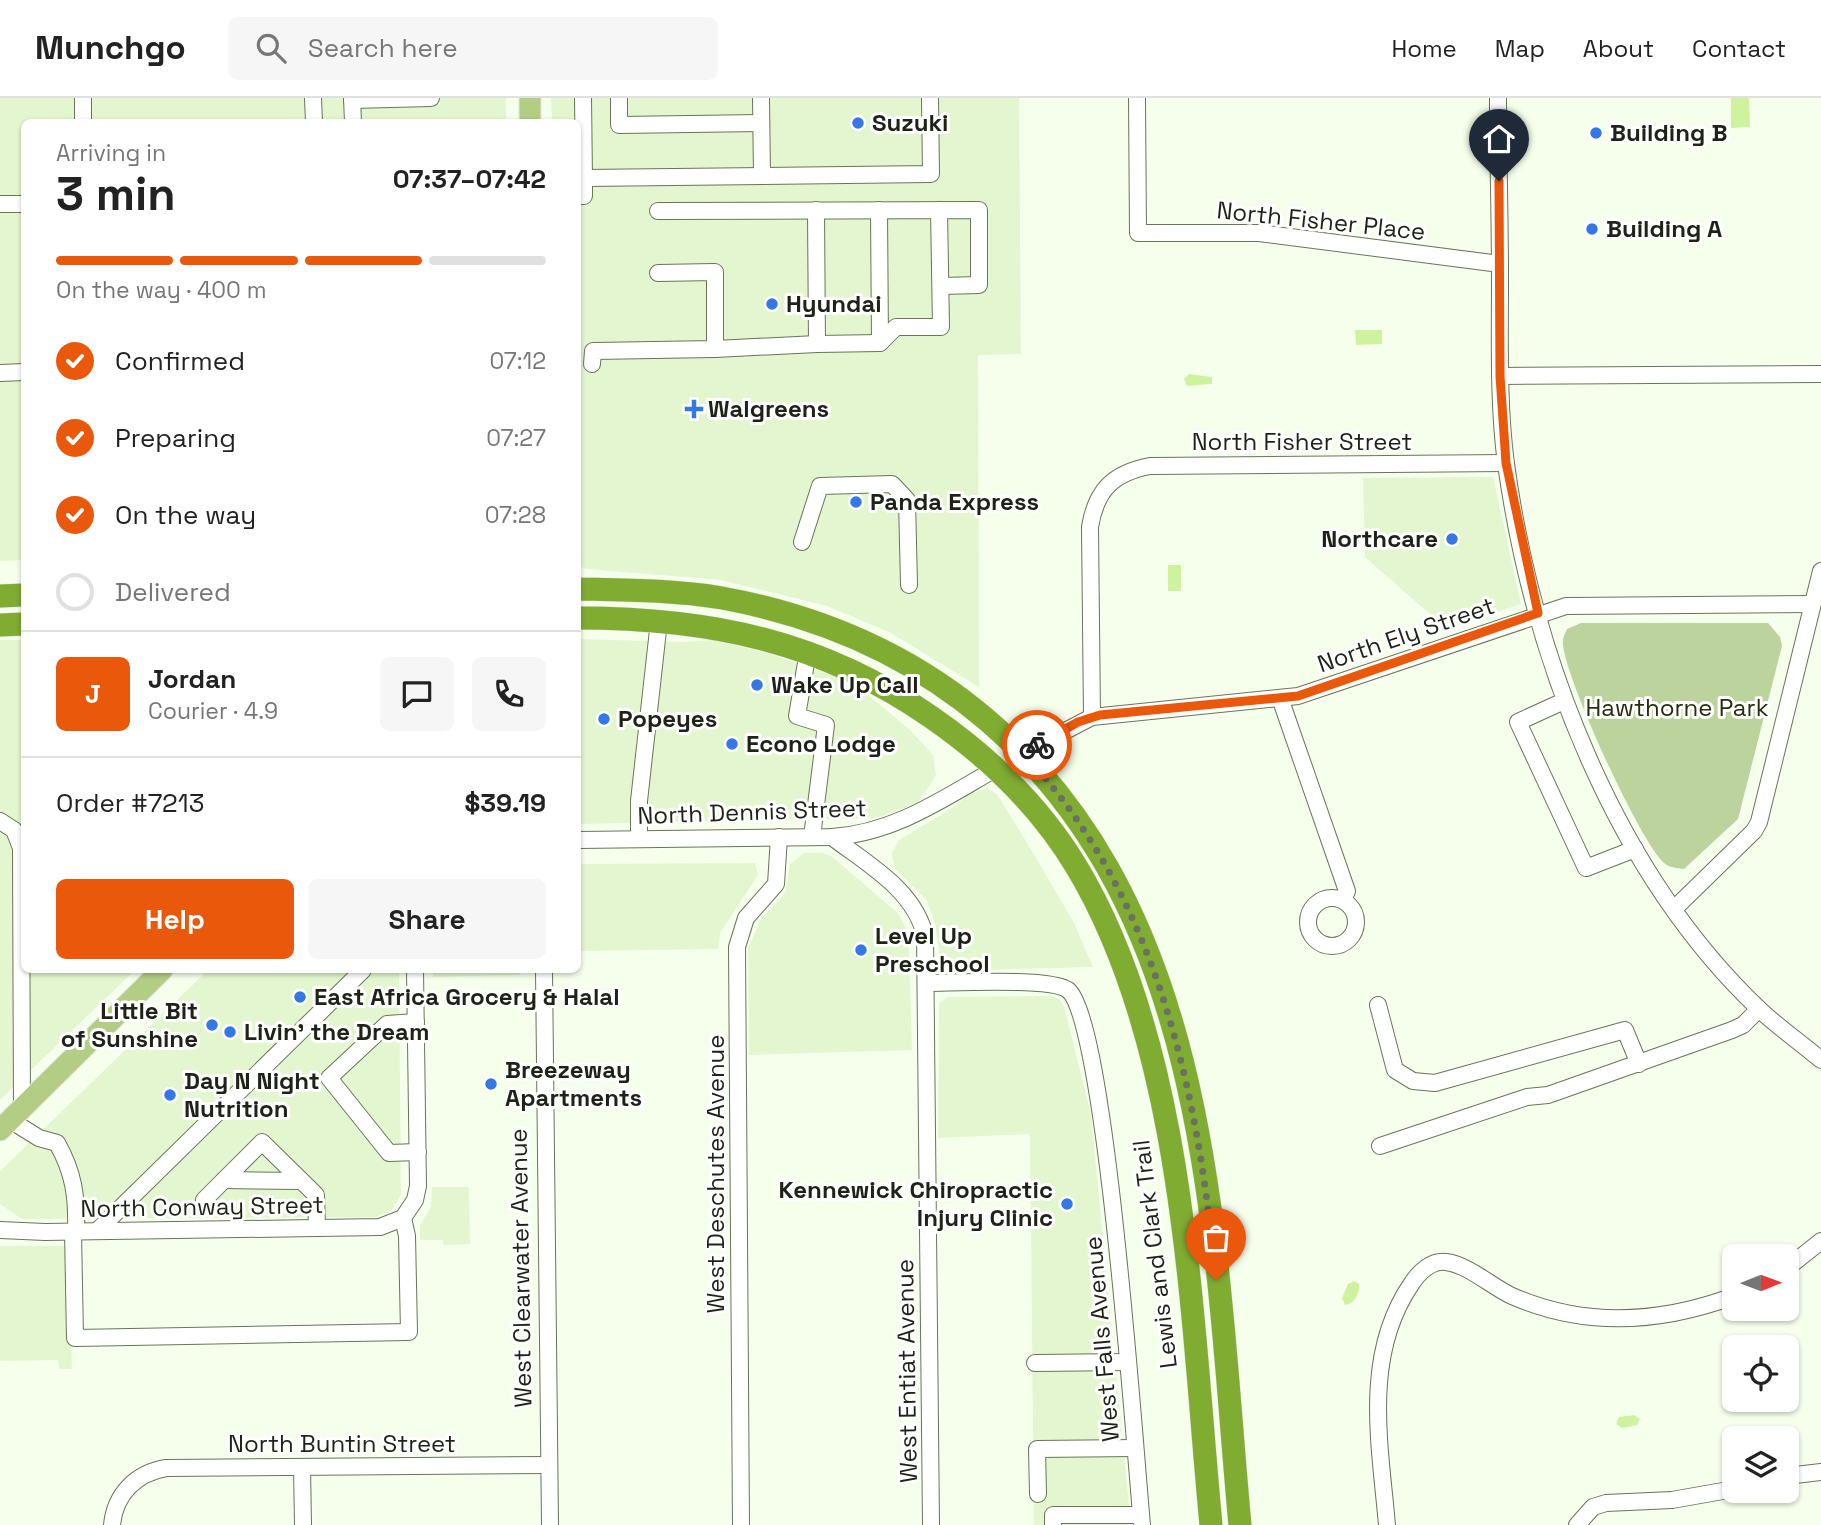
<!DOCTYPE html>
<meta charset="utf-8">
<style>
body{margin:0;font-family:"Space Grotesk",sans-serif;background:#f6f6f6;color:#222;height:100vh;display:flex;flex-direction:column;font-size:26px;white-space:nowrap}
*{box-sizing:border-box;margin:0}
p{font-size:23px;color:#767676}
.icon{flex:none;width:38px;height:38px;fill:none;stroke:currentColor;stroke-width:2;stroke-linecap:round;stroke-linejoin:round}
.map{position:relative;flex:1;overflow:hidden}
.side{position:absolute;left:21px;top:21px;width:560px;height:854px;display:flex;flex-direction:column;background:#fff;border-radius:10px;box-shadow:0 2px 5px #0004}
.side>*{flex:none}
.needle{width:46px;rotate:89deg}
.controls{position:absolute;left:1722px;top:1146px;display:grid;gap:14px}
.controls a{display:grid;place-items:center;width:77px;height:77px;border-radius:10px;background:#fff;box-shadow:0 2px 5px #0004;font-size:35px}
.pin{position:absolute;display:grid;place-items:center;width:60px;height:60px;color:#fff;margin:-72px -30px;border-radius:50% 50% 50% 0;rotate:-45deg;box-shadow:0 0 7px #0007}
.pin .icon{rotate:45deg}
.courier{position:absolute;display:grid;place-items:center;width:70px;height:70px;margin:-35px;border:5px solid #ea580c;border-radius:50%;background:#fff;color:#222;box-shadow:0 2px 9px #0007}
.overview em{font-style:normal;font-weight:700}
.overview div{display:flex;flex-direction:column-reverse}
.overview{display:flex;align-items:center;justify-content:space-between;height:119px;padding:0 35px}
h1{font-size:46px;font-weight:700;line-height:52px}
.bar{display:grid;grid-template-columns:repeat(4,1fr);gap:10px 7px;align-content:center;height:84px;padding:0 35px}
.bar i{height:9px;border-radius:5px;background:#e0e0e0}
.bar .selected{background:#ea580c}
.bar p{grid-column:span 4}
.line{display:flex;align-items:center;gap:18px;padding:0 35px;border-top:2px solid #e0e0e0}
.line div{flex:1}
.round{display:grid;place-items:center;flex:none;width:74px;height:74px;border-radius:10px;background:#f6f6f6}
ol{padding:0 35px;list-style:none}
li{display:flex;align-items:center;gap:21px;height:77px}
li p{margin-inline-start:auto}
li .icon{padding:7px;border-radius:50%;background:#ea580c;color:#fff;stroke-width:4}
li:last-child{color:#767676}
li i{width:38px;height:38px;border:4px solid #e0e0e0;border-radius:50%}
.action{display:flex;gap:14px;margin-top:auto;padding:14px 35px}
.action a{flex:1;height:80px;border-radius:10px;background:#ea580c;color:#fff;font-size:28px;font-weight:700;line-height:80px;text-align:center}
.action a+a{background:#f6f6f6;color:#222}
header{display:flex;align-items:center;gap:42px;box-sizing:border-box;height:98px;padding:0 35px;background:#fff;border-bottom:2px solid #e0e0e0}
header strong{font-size:33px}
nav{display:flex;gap:38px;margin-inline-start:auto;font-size:24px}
.search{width:490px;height:63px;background:#f6f6f6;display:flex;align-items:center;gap:18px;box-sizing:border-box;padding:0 24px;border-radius:10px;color:#767676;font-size:26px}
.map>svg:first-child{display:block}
.built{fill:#e4f6cf}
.green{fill:#bcd39e}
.water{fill:#cff29e}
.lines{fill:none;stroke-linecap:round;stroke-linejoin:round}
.minor-casing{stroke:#687559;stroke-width:18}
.major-casing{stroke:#e4e5e3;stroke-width:23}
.highway-casing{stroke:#e4e5e3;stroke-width:24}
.minor{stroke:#fff;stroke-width:16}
.major{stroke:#b3cd84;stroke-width:21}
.highway{stroke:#81ac32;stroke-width:23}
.done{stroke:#6a7062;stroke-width:7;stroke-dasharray:0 12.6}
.route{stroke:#ea580c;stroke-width:9}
.poi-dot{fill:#3478e6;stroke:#fff;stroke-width:2.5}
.labels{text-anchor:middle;stroke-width:6;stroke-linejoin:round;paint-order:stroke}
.poi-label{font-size:24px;font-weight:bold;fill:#1e2318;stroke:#fff;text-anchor:start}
.street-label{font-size:24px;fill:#1e2318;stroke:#fff}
.park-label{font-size:24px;fill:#232f0d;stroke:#fff}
</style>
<header>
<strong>Munchgo</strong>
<div class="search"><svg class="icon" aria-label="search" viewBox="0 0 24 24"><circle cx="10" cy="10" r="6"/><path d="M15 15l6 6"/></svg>Search here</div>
<nav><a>Home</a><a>Map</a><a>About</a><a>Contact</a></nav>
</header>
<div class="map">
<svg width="1821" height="1427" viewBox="0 0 1821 1427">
<rect width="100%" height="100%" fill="#f6ffec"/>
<!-- built -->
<g class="built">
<path d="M 0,0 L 506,0 L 506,24 L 24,24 L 24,462 L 0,463 Z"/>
<path d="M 551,0 L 1019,0 L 1021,256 L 978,257 L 979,589 L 889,534 L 827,508 L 721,482 L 587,471 L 578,468 L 578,24 L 552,24 Z"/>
<path d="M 1493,379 L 1521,506 L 1447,531 L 1365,459 L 1363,380 Z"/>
<path d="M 578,541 L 682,544 L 714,542 L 767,555 L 854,585 L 911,633 L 933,657 L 936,678 L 917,705 L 877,720 L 578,726 Z"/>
<path d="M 0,542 L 24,542 L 24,872 L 135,872 L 0,1002 Z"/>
<path d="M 987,690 L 997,696 L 1035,758 L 1074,825 L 1093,869 L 942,873 L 935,825 L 926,801 L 895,771 L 892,755 L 899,742 L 952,710 L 968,697 Z"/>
<path d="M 804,755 L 822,755 L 831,758 L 898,815 L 905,829 L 909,852 L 912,952 L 749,957 L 748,850 L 761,821 L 785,795 L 790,766 Z"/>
<path d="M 755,765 L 758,777 L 720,835 L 718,851 L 578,853 L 579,766 Z"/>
<path d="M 208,872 L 399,872 L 401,1097 L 391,1113 L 375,1119 L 22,1121 L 0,1106 L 0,1073 Z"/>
<path d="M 433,872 L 520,872 L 520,877 L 433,879 Z"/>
<path d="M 1052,898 L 1059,901 L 1064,908 L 1091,1017 L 1131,1427 L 1034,1427 L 1030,1036 L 938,1040 L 939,905 L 948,899 Z"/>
<path d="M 432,1089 L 469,1089 L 470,1146 L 443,1147 L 443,1142 L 420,1142 L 420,1127 L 431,1109 Z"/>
<path d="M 0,1148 L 68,1148 L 72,1271 L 59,1271 L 58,1262 L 0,1263 Z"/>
</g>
<!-- green -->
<path class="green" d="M 1581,525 L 1768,525 L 1780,539 L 1782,548 L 1738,721 L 1684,771 C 1677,770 1670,770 1664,765 C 1639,742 1565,580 1563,546 C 1562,540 1565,536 1567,531 Z"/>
<!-- water -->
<g class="water">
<path d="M 1731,0 L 1749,0 L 1750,29 L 1731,30 Z"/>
<path d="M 1355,232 L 1382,232 L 1382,246 L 1356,247 Z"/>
<path d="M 1189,276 L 1212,279 L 1212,286 L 1187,288 L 1184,281 Z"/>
<rect x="1168" y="467" width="13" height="26"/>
<path d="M 1354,1183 L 1359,1186 C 1360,1195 1355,1206 1345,1207 L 1342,1200 L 1348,1186 Z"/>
<path d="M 1634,1317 L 1640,1321 L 1637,1327 L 1622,1330 L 1616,1326 L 1619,1319 Z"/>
</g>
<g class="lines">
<defs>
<g id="minor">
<path d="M 83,0 L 83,24"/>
<path d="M 313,0 L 314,24"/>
<path d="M 352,0 L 353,24"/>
<path d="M 583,0 L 584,80 L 931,76 L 930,0"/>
<path d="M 619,0 L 619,27 L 761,25"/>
<path d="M 761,0 L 762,78"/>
<path d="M 1137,0 L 1138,135 L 1259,135 L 1500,166"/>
<path d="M 1498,0 C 1498,60 1500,120 1500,181 C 1500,242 1498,305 1506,366 C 1533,561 1615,774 1759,911 C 1778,929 1801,945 1821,962"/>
<path d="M 352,2 L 431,0"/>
<path d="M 578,98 L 584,98 L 584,80"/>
<path d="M 0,106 L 24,106"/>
<path d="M 816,112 L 817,246 L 880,245"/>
<path d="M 879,112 L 880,245 L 896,229 L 941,229 L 939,112"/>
<path d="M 658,113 L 979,112 L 979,187 L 941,188"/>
<path d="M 715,251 L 817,246"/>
<path d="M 592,266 L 593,253 L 715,251 L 715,174 L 658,175"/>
<path d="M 0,275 L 24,274"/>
<path d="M 1500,278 L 1821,276"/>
<path d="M 802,444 L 820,388 L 892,386 L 907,402 L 909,487"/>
<path d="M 808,553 L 797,618 L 826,627 L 812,739"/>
<path d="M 1280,600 L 1347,793 L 1343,802"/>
<path d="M 1564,603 L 1518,624 L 1586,770 L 1635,751"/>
<path d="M 1092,619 L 1090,429 C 1096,392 1113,375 1150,368 L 1506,365"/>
<path d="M 1023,655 L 1092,619 L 1298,598 L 1566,508 L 1812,506"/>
<path d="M 0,723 L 14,732 L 21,750 L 22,1010"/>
<path d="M 832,739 C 867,766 915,792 925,838 L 931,1427"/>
<path d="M 639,741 L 639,703 L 659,523"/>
<path d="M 578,742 L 832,739 C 895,735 944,700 997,670"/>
<circle cx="1332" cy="824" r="24"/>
<path d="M 1674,811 L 1754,733 L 1759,724 L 1821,473"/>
<path d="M 544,872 L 550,1427"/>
<path d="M 926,885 C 953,885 1051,879 1068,892 C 1106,922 1135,1354 1142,1427"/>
<path d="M 1378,907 L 1395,972 L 1413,983 L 1435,985 L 1625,932 L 1639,966"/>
<path d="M 416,924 L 387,926 L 329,980 L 389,1055 L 418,1054"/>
<path d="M 10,1022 L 39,1040 L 57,1045 C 74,1075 77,1099 76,1133"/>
<path d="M 1380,1048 L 1527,999 L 1548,997 L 1732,932 L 1743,927 L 1759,911"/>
<path d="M 224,1082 L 301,1083"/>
<path d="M 204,1102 L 262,1044 L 316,1097 L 317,1130"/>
<path d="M 0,1132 L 45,1134 L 380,1129 L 403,1120 L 415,1102 L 418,1088 L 415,872"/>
<path d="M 73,1133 L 75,1240 L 409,1234 L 407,1138 L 403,1120"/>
<path d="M 97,1133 L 363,872"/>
<path d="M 1787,1170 L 1821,1143"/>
<path d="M 1035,1265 L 1127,1264"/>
<path d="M 302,1369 L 303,1427"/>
<path d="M 1787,1378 L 1821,1374"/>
<path d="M 1038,1396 L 1037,1351 L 1135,1350"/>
<path d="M 112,1427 C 115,1396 136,1375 166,1370 L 549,1367"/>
<path d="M 741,1427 L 737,849 L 746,820 L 776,786 L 779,739"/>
<path d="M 1053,1427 L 1053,1417 L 1141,1417"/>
<path d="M 1387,1427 C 1380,1346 1362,1257 1412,1185 C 1419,1174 1432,1162 1446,1164 C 1469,1167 1492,1189 1512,1198 C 1585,1230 1661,1225 1734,1198"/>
<path d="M 1577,1427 L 1593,1409 L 1606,1405 L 1672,1402 L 1734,1391"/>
</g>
<g id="major">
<path d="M 530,0 L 530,24"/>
<path d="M 0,1032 L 162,872"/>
</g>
<g id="highway">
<path d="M 578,491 C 626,492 674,492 722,500 C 820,518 911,557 987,622 C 1216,818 1214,1151 1240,1427"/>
<path d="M 0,498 L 24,497"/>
<path d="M 578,520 C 709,520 822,543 931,619 C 989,659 1039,707 1076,768 C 1186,950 1191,1219 1211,1427"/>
<path d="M 0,527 L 24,526"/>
</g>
</defs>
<!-- minor casing -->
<use href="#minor" class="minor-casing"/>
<!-- major casing -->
<use href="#major" class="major-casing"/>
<!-- highway casing -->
<use href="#highway" class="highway-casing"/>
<!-- minor -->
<use href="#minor" class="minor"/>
<!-- major -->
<use href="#major" class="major"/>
<!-- highway -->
<use href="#highway" class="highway"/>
</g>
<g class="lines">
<!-- done -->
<path class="done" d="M 1037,647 L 1023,655 C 1158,798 1198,993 1216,1182"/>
<!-- route -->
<path class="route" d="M 1037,647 L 1078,624 L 1100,617 L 1298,598 L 1538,515 L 1506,365 L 1500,278 L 1499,83"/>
</g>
<!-- markers -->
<g class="poi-dot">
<circle cx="858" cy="25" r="7"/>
<circle cx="1596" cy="35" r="7"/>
<circle cx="1592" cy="131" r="7"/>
<circle cx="772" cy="206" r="7"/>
<path d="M690.5 300.5h7v7h7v7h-7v7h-7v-7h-7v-7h7z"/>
<circle cx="856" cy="404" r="7"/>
<circle cx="1452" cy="441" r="7"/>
<circle cx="757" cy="587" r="7"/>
<circle cx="604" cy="621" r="7"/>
<circle cx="732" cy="646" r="7"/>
<circle cx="861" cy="852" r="7"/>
<circle cx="300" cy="899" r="7"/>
<circle cx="212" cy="927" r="7"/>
<circle cx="230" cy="934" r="7"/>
<circle cx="491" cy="986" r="7"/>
<circle cx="170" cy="997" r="7"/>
<circle cx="1067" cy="1106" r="7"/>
</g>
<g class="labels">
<!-- poi labels -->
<g class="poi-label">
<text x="872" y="33">Suzuki</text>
<text x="1610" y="43">Building B</text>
<text x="1606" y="139">Building A</text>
<text x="786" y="214">Hyundai</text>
<text x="708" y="319">Walgreens</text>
<text x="870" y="412">Panda Express</text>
<text x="1438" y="449" text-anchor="end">Northcare</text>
<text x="771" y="595">Wake Up Call</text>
<text x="618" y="629">Popeyes</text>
<text x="746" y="654">Econo Lodge</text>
<text x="875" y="846">Level Up<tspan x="875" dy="28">Preschool</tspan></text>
<text x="314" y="907">East Africa Grocery &amp; Halal</text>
<text x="198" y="921" text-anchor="end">Little Bit<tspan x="198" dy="28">of Sunshine</tspan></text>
<text x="244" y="942">Livin' the Dream</text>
<text x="505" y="980">Breezeway<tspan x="505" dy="28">Apartments</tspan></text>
<text x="184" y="991">Day N Night<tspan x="184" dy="28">Nutrition</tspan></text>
<text x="1053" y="1100" text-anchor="end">Kennewick Chiropractic<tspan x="1053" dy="28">Injury Clinic</tspan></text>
</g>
<!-- street labels -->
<g class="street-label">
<text transform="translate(1321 123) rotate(6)" y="8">North Fisher Place</text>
<text x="1302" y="352">North Fisher Street</text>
<text transform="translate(1406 537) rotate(-19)" y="8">North Ely Street</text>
<text transform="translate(752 714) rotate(-2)" y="8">North Dennis Street</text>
<text transform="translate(716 1076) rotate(-90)" y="8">West Deschutes Avenue</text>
<text transform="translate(202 1109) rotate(-1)" y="8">North Conway Street</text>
<text transform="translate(1155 1156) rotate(-97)" y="8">Lewis and Clark Trail</text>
<text transform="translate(521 1170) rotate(-91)" y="8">West Clearwater Avenue</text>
<text transform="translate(1102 1241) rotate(-95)" y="8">West Falls Avenue</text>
<text transform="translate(907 1273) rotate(-91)" y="8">West Entiat Avenue</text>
<text x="342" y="1354">North Buntin Street</text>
</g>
<!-- park labels -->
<g class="park-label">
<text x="1677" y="618">Hawthorne Park</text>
</g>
</g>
</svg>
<div class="controls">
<a><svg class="needle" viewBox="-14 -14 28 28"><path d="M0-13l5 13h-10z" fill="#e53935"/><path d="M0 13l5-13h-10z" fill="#767676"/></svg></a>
<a><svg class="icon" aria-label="locate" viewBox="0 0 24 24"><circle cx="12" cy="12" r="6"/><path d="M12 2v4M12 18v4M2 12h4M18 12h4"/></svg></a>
<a><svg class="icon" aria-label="layers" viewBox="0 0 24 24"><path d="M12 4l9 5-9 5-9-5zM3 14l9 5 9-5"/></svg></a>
</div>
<div class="pin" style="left:1216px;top:1182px;background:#ea580c"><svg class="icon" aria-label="bag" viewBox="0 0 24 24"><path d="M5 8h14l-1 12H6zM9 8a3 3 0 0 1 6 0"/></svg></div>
<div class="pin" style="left:1499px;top:83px;background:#1f2937"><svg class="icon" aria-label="home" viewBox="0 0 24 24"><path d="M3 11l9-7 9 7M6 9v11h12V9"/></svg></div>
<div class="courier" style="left:1037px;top:647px"><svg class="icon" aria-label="bike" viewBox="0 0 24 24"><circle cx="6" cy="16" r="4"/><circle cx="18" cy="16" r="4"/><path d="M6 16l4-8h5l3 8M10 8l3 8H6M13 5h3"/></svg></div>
<section class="side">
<div class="overview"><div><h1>3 min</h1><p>Arriving in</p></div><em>07:37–07:42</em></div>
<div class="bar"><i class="selected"></i><i class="selected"></i><i class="selected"></i><i></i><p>On the way · 400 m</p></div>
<ol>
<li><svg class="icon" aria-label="check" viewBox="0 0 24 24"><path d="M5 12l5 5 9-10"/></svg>Confirmed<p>07:12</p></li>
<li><svg class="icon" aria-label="check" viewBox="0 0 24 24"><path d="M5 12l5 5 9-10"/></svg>Preparing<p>07:27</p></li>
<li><svg class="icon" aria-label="check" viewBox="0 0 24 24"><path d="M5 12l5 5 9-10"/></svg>On the way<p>07:28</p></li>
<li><i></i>Delivered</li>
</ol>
<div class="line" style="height:126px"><b class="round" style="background:#ea580c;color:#fff">J</b><div><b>Jordan</b><p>Courier · 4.9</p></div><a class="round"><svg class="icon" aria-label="chat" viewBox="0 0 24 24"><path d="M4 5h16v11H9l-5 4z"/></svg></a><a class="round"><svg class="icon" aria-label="phone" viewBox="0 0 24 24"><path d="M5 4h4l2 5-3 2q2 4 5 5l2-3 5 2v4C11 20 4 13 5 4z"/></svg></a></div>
<div class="line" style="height:91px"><div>Order #7213</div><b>$39.19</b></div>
<div class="action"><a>Help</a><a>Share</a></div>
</section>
</div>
